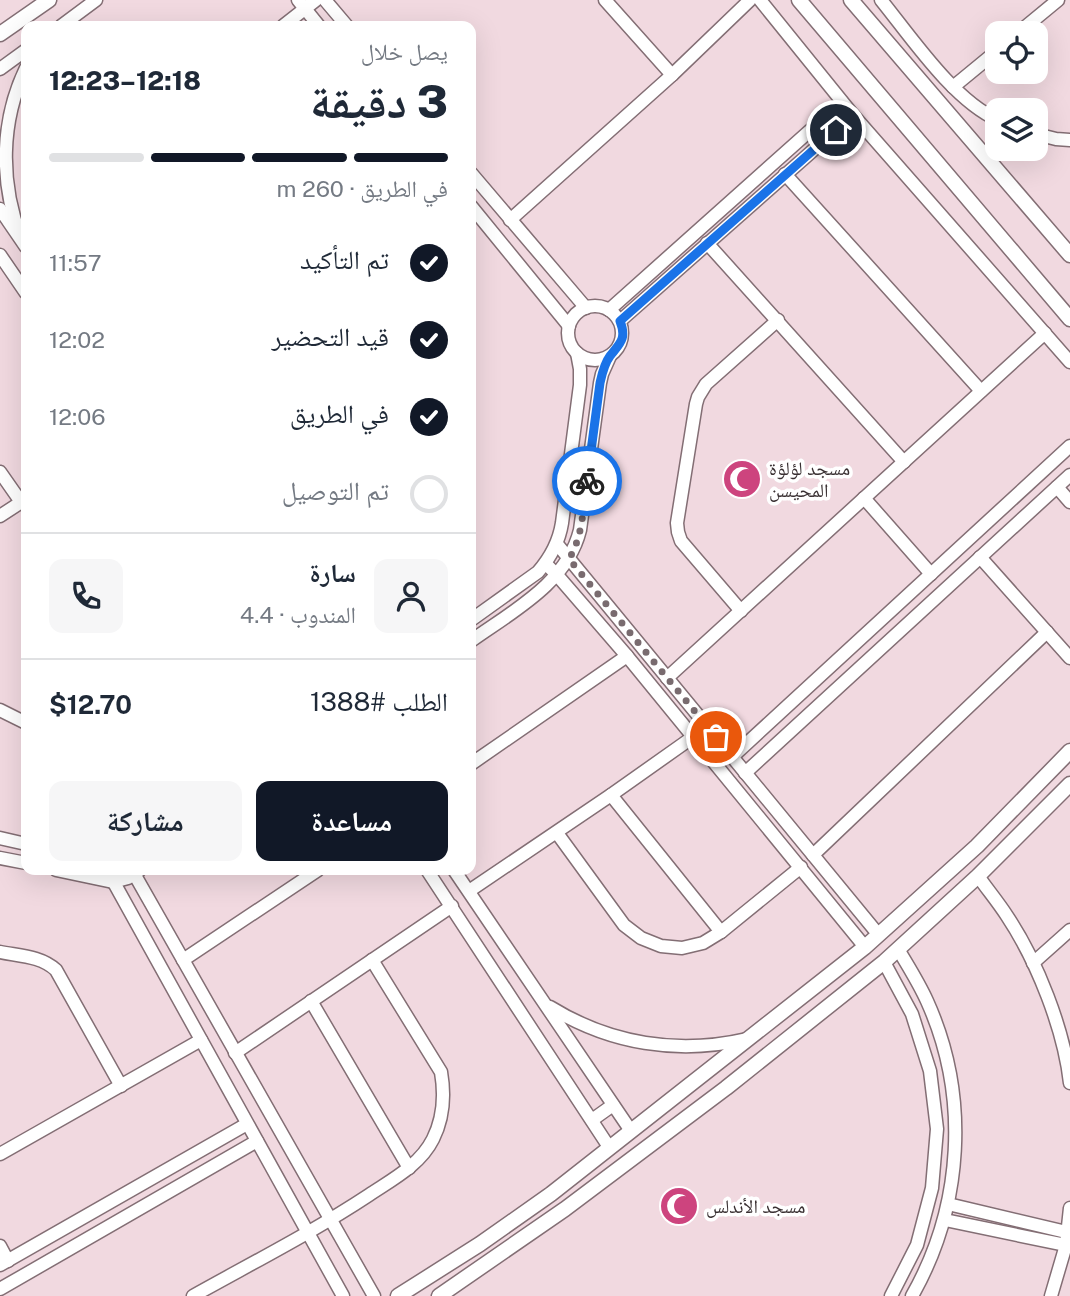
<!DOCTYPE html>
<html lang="ar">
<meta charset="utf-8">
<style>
body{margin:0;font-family:"Public Sans","Noto Naskh Arabic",sans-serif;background:#f6f6f7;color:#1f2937;direction:rtl;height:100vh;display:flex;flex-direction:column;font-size:26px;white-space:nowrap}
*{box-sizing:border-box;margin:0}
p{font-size:23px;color:#747a83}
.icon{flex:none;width:38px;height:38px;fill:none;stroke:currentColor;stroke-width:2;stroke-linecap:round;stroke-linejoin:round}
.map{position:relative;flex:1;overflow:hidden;direction:ltr}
.details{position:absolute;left:21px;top:21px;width:455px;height:854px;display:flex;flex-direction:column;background:#fff;border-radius:14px;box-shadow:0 7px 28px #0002;direction:rtl}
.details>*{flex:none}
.buttons{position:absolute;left:985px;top:21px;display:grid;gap:14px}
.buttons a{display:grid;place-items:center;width:63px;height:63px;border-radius:14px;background:#fff;box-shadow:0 7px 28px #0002;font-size:35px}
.pin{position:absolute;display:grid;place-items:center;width:60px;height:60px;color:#fff;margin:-30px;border:4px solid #fff;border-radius:50%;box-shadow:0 2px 7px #0007}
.courier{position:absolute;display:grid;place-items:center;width:70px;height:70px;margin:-35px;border:5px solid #1a73e8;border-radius:50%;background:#fff;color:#222;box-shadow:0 2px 9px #0007}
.summary em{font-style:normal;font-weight:800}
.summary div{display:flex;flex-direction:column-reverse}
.summary{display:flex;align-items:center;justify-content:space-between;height:119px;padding:0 28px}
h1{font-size:46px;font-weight:800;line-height:52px}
.bar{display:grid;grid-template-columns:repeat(4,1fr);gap:10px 7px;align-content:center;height:84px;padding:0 28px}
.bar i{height:9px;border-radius:5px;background:#e0e1e3}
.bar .on{background:#111827}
.bar p{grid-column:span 4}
.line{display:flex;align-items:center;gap:18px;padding:0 28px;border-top:2px solid #e0e1e3}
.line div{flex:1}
.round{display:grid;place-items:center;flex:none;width:74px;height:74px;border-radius:14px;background:#f6f6f7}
ol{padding:0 28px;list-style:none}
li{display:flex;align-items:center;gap:21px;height:77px}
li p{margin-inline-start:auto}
li .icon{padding:7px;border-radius:50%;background:#111827;color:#fff;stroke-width:4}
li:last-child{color:#747a83}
li i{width:38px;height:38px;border:4px solid #e0e1e3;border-radius:50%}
.cta{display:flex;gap:14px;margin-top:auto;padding:14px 28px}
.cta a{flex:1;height:80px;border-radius:14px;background:#111827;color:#fff;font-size:28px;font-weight:800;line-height:80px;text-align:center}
.cta a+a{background:#f6f6f7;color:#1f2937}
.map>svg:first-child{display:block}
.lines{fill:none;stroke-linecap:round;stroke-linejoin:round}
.minor-casing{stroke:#836e74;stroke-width:15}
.tertiary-casing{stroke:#836e74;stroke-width:17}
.minor{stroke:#fff;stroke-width:12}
.tertiary{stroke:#fff;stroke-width:14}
.done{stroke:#796b6f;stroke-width:7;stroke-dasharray:0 12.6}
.route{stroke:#1a73e8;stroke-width:9}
.labels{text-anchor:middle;stroke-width:7;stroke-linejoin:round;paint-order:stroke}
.poi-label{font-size:19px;fill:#393032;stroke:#fff;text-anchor:start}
</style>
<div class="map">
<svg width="1070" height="1296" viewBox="0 0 1070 1296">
<rect width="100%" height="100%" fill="#f1d9e0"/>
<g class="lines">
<defs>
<g id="minor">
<path d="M 298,0 L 319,26"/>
<path d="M 325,0 L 347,26"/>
<path d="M 605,0 L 672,75"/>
<path d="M 760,0 L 853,115 L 1070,362"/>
<path d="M 881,0 C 911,37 954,101 998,120"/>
<path d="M 61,26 L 96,0"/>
<path d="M 283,26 L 316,0"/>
<path d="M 1018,33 L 1058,0"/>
<path d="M 0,69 L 26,50"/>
<path d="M 953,87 L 998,50"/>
<path d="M 1036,134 L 1056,139 L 1070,140"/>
<path d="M 471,173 L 586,308"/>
<path d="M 785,174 L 981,391"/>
<path d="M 471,206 L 569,326"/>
<path d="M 0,209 L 26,247"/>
<path d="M 510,220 L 672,75 L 750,0"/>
<path d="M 21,238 C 0,183 0,122 26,68"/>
<path d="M 707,243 L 904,462"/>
<path d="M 0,255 L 26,293"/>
<circle cx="595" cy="333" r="27"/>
<path d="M 609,310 L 842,102"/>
<path d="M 620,321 L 853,115"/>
<path d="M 0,472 L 21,502"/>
<path d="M 1057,487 L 1070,502"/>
<path d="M 864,498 L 931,574"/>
<path d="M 0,516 L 26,499"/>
<path d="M 557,544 L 878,934"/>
<path d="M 980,557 L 1070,658"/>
<path d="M 546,564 L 557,575 L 627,656 L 865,947"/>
<path d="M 741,611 L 681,541 L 678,532 L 677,523 L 696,404 L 698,397 L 706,384 L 778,320"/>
<path d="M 471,620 L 538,572 C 551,557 559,542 562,523 L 580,385 L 580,369 L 577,353"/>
<path d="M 471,641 C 513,611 567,583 580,530 L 600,383 L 602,374 L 610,356"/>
<path d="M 667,678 L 1045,333"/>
<path d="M 0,710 L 26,723"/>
<path d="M 732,757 L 1070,446"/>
<path d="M 471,764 L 627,656"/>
<path d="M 745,773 L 1070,475"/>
<path d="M 611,795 L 721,932"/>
<path d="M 557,833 L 624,925 L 641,938 L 661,946 L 682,948 L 703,943 L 721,932 L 801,867"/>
<path d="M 0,838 L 26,844"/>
<path d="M 813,855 L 1047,632"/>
<path d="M 0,858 L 26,863"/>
<path d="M 56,870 L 113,882 L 128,878 L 140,870"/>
<path d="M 107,870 L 343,1296"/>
<path d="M 132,870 L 374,1296"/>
<path d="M 427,870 L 609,1147"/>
<path d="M 454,870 L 631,1131"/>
<path d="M 978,876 C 987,889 998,902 1007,916 C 1037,961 1064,1029 1070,1083"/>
<path d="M 469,891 L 611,795 L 693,737"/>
<path d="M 898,949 C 908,966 919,983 927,1001 C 970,1096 963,1206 912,1296"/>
<path d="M 0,952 C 20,956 41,956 56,970 L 121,1086"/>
<path d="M 183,960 L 318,870"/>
<path d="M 884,962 L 912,1014 L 930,1071 L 937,1129 L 932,1188 L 917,1245 L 891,1296"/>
<path d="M 1033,963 L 1070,930"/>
<path d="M 311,1001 L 409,1168"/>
<path d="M 550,1007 C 610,1044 678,1055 747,1039"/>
<path d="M 235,1053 L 452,906"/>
<path d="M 592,1120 L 613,1105"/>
<path d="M 0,1154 L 201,1040"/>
<path d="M 948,1204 L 1070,1233"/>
<path d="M 945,1220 L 1070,1246"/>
<path d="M 0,1246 L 8,1261"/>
<path d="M 0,1265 L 247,1124"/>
<path d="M 0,1289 L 257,1141"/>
<path d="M 193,1296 C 252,1263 313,1232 369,1195 C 393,1179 420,1165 433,1139 C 444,1117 445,1095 441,1072 L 372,960"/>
<path d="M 1051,1296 L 1066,1245 L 1070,1208"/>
</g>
<g id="tertiary">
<path d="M 799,0 L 1070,319"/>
<path d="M 851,0 L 1070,255"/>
<path d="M 0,34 L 49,0"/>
<path d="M 398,1296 L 480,1244 L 551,1194 L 865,947 L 977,846 L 1070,751"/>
<path d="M 439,1296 L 565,1209 L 726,1088 L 884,962 L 978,876 L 1070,784"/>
</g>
</defs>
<!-- minor casing -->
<use href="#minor" class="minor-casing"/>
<!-- tertiary casing -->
<use href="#tertiary" class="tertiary-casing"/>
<!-- minor -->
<use href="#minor" class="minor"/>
<!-- tertiary -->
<use href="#tertiary" class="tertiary"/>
</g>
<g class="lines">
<!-- done -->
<path class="done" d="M 587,481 C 583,508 583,536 569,559 L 716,737"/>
<!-- route -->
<path class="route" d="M 587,481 L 600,383 C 602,374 604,364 610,356 C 620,343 627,339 620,321 L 836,130"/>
</g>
<!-- icons -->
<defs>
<symbol id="mosque-disc" viewBox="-11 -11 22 22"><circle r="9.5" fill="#cd447e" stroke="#fff"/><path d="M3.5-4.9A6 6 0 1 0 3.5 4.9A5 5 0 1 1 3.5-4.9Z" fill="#fff"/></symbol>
</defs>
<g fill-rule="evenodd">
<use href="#mosque-disc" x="720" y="457" width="44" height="44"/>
<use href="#mosque-disc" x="657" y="1184" width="44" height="44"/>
</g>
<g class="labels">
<!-- poi labels -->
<g class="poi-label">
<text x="769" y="475">مسجد لؤلؤة<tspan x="769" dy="22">المحيسن</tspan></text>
<text x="706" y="1213">مسجد الأندلس</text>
</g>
</g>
</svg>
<div class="buttons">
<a><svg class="icon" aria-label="locate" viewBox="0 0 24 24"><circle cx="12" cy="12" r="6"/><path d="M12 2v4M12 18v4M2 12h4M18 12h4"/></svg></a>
<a><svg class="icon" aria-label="layers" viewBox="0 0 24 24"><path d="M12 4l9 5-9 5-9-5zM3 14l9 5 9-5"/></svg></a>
</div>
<div class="pin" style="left:716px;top:737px;background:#ea580c"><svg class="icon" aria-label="bag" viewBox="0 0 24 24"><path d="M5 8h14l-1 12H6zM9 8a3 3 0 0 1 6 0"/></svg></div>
<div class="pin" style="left:836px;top:130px;background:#1f2937"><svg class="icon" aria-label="home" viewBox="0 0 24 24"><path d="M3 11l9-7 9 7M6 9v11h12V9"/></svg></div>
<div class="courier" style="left:587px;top:481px"><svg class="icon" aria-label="bike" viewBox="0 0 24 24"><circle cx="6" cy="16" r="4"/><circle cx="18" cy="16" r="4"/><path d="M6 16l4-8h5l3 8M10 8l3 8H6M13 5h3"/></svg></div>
<section class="details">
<div class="summary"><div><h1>3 دقيقة</h1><p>يصل خلال</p></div><em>12:18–12:23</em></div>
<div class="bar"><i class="on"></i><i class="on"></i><i class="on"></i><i></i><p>في الطريق · 260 m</p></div>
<ol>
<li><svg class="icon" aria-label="check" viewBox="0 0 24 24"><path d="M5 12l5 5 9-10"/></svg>تم التأكيد<p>11:57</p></li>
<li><svg class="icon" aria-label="check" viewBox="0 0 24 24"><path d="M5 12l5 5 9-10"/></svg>قيد التحضير<p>12:02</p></li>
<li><svg class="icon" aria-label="check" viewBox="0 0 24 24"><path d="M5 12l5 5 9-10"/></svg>في الطريق<p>12:06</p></li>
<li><i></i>تم التوصيل</li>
</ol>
<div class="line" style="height:126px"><a class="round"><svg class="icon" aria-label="person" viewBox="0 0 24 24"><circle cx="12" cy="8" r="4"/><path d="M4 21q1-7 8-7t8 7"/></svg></a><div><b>سارة</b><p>المندوب · 4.4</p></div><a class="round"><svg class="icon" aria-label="phone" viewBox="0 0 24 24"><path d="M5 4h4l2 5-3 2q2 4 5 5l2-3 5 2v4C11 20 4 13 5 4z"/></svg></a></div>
<div class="line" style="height:91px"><div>الطلب #1388</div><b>$12.70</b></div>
<div class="cta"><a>مساعدة</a><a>مشاركة</a></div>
</section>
</div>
